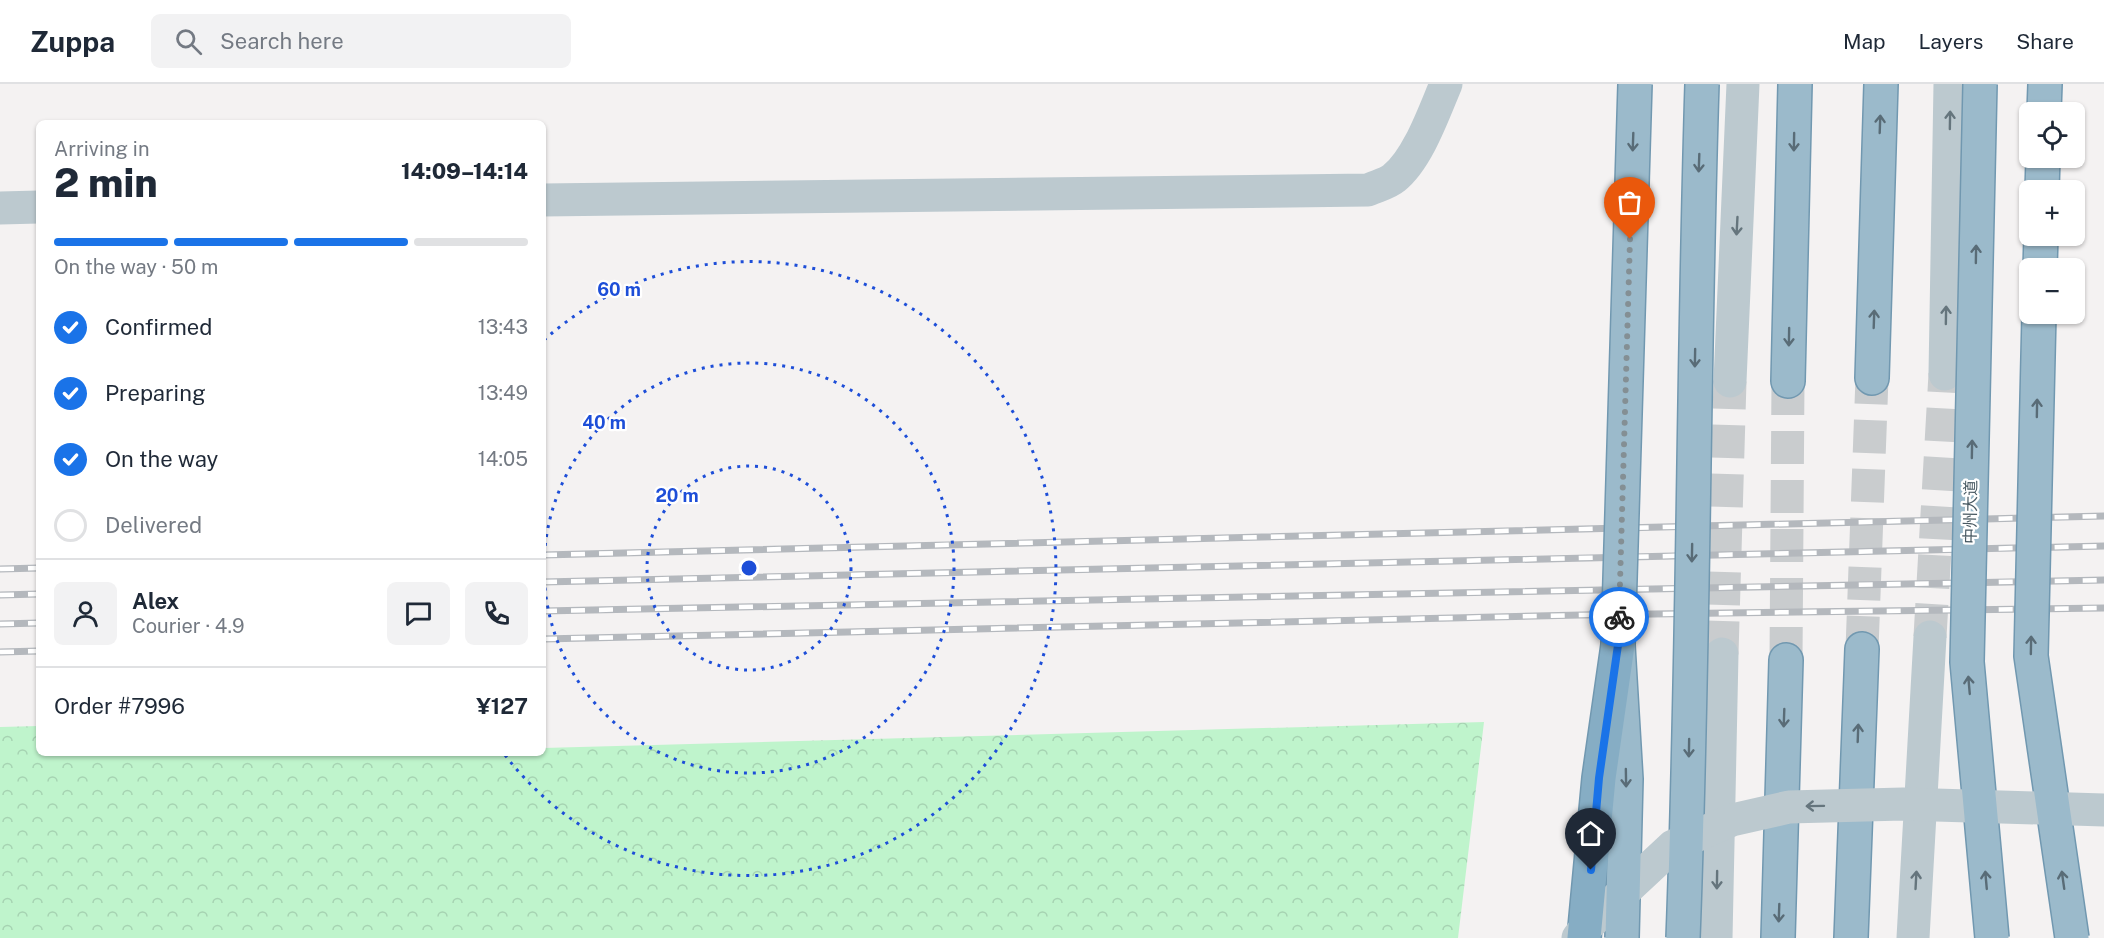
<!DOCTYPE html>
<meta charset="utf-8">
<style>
body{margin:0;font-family:"Public Sans","Noto Sans SC",sans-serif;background:#f2f2f3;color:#1f2937;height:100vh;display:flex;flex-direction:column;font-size:22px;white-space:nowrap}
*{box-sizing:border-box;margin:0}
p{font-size:20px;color:#747a83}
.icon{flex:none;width:33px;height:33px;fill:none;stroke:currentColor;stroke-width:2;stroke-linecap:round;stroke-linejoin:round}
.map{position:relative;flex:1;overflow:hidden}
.sheet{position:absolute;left:36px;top:36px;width:510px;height:636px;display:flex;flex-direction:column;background:#fff;border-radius:9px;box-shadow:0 2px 4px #0004}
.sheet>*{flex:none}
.controls{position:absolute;left:2019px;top:18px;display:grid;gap:12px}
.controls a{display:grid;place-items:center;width:66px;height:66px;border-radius:9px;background:#fff;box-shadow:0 2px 4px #0004;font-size:30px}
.pin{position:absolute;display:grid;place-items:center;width:51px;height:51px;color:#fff;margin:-62px -26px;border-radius:50% 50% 50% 0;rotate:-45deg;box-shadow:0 0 6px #0007}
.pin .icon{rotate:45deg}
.courier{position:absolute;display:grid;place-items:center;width:60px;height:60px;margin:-30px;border:4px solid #1a73e8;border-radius:50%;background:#fff;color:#222;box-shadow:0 2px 8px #0007}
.overview em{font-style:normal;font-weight:800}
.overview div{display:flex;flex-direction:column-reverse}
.overview{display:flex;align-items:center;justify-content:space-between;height:102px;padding:0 18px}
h1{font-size:39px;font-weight:800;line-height:45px}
.bar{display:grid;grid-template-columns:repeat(4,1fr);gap:9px 6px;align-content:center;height:72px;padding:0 18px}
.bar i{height:8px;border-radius:4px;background:#e0e1e3}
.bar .current{background:#1a73e8}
.bar p{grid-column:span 4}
.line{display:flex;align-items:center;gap:15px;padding:0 18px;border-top:2px solid #e0e1e3}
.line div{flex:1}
.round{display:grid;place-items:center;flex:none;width:63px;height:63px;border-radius:9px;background:#f2f2f3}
ol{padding:0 18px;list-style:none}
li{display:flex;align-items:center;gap:18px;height:66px}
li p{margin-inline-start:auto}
li .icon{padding:6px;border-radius:50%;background:#1a73e8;color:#fff;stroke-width:4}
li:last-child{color:#747a83}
li i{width:33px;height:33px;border:3px solid #e0e1e3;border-radius:50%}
header{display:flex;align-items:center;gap:36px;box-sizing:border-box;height:84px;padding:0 30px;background:#fff;border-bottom:2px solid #e0e1e3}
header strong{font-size:28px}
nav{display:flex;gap:33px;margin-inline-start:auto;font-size:21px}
.search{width:420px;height:54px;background:#f2f2f3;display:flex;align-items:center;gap:15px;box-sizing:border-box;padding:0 21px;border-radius:9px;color:#747a83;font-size:22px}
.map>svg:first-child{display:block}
.park{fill:url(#park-crowns)}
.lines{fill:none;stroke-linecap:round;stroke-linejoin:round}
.tertiary-tunnel{stroke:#c9ccce;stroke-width:33;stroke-dasharray:33 16;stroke-linecap:butt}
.trunk-tunnel{stroke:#c9ccce;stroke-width:33;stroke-dasharray:33 16;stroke-linecap:butt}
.trunk-casing{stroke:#7198b0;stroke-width:36}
.minor{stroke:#bcc9cf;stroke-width:33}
.tertiary{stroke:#bcc9cf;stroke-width:33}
.trunk{stroke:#9bbacb;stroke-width:33}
.rail-casing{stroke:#b4b8bd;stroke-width:7}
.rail{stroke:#fff;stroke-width:4.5;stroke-dasharray:14;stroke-linecap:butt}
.trunk-bridge-casing{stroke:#7198b0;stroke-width:36;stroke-linecap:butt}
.motorway-bridge-casing{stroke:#7198b0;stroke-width:36;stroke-linecap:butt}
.tertiary-bridge{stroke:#bcc9cf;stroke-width:33}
.trunk-bridge{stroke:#9bbacb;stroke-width:33}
.motorway-bridge{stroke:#86adc4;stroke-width:33}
.oneway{stroke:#65757d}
.oneway2{stroke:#596c77}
.done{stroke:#848f94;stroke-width:6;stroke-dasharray:0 10.8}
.route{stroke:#1a73e8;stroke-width:8}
.ring{fill:none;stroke:#1d4ed8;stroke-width:3;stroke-dasharray:3 6}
.labels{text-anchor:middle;stroke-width:4.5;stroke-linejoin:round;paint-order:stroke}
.street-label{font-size:16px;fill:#485962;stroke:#fff}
.centre{fill:#1d4ed8;stroke:#fff;stroke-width:3}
.ring-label{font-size:18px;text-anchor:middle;font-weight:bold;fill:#1d4ed8;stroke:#fff;stroke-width:4.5;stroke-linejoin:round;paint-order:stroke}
</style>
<header>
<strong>Zuppa</strong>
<div class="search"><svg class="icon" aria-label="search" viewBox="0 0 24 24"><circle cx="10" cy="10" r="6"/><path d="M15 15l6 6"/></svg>Search here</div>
<nav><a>Map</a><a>Layers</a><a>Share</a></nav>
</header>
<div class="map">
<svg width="2104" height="854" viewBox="0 0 2104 854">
<defs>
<pattern id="park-crowns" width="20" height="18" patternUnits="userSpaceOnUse" patternTransform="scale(1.5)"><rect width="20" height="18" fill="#bff4cc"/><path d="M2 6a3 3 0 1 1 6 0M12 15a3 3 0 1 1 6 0" fill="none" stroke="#a6d3b2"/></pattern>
</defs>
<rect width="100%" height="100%" fill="#f4f2f2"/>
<!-- park -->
<path class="park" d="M 1484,638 L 1458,854 L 0,854 L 0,643 L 39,642 L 39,669 L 543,669 L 543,664 Z"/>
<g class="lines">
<!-- tertiary-tunnel -->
<g class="tertiary-tunnel">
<path d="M 1930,553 L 1945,290"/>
<path d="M 1722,570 L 1730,297"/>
</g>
<!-- trunk-tunnel -->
<g class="trunk-tunnel">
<path d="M 1862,565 L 1872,294"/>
<path d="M 1786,576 L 1788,297"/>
</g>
<defs>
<g id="trunk">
<path d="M 2044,28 L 2045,0"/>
<path d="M 2042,106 L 2043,74"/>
<path d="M 2040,184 L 2041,152"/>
<path d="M 1872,294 L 1881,0"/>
<path d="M 1788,297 L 1795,0"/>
<path d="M 1778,854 L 1786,576"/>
<path d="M 1851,854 L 1862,565"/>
</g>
</defs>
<!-- trunk casing -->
<use href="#trunk" class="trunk-casing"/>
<!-- minor -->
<g class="minor">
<path d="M 543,116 L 1368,106 C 1376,102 1387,100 1394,94 C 1418,75 1434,28 1446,0"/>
<path d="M 0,124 L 39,123"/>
</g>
<!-- tertiary -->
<g class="tertiary">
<path d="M 1945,290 L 1950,0"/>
<path d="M 1730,297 L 1743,0"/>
<path d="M 1716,854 L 1722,570"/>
<path d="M 1913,854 L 1930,553"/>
</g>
<!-- trunk -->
<use href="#trunk" class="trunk"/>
<defs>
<g id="rail">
<path d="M 543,471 L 2104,432"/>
<path d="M 0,485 L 39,484"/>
<path d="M 543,498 L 2104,462"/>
<path d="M 0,511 L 39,510"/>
<path d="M 543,527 L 2104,496"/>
<path d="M 0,540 L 39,539"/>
<path d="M 543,555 L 1581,531 L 2104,524"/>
<path d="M 0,568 L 39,567"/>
</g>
</defs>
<!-- rail casing -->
<use href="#rail" class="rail-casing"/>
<!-- rail -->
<use href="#rail" class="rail"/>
<defs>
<g id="trunk-bridge">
<path d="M 1980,0 L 1967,578 L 1992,854"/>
<path d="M 2039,230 L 2031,572 L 2072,854"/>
<path d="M 1622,854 L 1626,695 L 1618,561 L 1635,0"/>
<path d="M 1683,854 C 1694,569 1693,285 1702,0"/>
</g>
<path id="motorway-bridge" d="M 1584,854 L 1599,694 L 1618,561"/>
</defs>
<!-- trunk-bridge casing -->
<use href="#trunk-bridge" class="trunk-bridge-casing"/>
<!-- motorway-bridge casing -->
<use href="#motorway-bridge" class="motorway-bridge-casing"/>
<!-- tertiary-bridge -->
<path class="tertiary-bridge" d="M 1578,854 L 1587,842 L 1673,762 L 1732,736 L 1789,723 L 1903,720 L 2104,726"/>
<!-- trunk-bridge -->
<use href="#trunk-bridge" class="trunk-bridge"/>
<!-- motorway-bridge -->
<use href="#motorway-bridge" class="motorway-bridge"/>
</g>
<!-- one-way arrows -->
<defs><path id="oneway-shaft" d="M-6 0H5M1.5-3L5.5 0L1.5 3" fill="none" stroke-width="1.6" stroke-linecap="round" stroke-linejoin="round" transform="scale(1.5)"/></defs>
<g class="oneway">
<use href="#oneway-shaft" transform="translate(1950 36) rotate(-89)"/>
<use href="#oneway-shaft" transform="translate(1737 142) rotate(93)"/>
<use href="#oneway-shaft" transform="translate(1946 231) rotate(-89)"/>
<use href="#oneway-shaft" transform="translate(1815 722) rotate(179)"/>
<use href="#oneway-shaft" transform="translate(1717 796) rotate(91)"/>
<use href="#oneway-shaft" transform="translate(1916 796) rotate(-87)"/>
</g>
<g class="oneway2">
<use href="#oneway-shaft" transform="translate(1880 40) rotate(-88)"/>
<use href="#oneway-shaft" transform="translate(1633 58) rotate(92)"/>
<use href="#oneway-shaft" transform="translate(1794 58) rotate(91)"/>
<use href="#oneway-shaft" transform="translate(1699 79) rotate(92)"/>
<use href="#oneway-shaft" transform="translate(1976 170) rotate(-89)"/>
<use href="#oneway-shaft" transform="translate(1874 235) rotate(-88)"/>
<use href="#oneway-shaft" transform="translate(1789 253) rotate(91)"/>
<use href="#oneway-shaft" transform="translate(1695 274) rotate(91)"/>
<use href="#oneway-shaft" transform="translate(2037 324) rotate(-89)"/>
<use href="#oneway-shaft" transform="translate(1972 365) rotate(-89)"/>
<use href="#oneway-shaft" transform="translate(1692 469) rotate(91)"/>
<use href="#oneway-shaft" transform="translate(2031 561) rotate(-89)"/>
<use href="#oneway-shaft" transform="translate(1969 601) rotate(-95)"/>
<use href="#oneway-shaft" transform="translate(1784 634) rotate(92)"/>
<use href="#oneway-shaft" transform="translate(1858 649) rotate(-88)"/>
<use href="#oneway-shaft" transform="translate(1689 664) rotate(91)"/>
<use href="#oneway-shaft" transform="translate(1626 694) rotate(89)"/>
<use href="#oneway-shaft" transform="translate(1986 796) rotate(-95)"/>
<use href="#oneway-shaft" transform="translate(2063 796) rotate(-98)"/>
<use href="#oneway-shaft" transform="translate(1779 829) rotate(92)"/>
</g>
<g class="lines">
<!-- done -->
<path class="done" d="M 1619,533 L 1630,155"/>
<!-- route -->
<path class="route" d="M 1591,786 L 1599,694 L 1618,561 L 1619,533"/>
</g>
<!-- distance rings -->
<g class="ring">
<circle cx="749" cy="484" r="102"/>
<circle cx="749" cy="484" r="205"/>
<path d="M544 256A307 307 0 1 1 505 671"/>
</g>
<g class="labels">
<!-- street labels -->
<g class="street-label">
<text transform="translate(1970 428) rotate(-89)" y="6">中州大道</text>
</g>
</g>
<circle cx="749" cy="484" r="9" class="centre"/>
<g class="ring-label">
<text x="619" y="212">60 m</text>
<text x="604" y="345">40 m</text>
<text x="677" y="418">20 m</text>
</g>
</svg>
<div class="controls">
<a><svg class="icon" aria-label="locate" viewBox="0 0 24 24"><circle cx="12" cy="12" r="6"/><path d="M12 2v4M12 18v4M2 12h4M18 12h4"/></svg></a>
<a>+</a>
<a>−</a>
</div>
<div class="pin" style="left:1630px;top:155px;background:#ea580c"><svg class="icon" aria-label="bag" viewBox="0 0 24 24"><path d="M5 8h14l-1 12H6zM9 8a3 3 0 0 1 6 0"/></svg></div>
<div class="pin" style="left:1591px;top:786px;background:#1f2937"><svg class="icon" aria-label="home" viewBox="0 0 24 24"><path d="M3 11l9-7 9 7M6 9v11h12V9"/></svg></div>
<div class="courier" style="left:1619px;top:533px"><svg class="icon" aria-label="bike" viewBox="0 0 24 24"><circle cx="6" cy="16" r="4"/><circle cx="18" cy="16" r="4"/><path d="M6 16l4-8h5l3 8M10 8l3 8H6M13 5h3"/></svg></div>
<section class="sheet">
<div class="overview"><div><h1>2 min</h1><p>Arriving in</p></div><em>14:09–14:14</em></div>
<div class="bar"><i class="current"></i><i class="current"></i><i class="current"></i><i></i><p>On the way · 50 m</p></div>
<ol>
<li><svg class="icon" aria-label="check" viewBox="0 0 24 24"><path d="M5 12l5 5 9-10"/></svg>Confirmed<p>13:43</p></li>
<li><svg class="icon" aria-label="check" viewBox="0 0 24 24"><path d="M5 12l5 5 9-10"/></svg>Preparing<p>13:49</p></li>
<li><svg class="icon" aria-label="check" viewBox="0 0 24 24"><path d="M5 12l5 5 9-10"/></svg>On the way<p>14:05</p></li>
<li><i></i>Delivered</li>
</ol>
<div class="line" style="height:108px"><a class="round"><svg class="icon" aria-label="person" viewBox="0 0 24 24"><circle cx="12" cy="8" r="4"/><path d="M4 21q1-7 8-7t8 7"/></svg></a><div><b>Alex</b><p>Courier · 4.9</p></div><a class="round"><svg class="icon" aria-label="chat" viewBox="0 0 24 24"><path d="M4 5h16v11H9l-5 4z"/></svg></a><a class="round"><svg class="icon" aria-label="phone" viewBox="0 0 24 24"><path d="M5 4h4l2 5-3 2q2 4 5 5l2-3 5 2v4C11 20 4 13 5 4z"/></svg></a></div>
<div class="line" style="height:78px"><div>Order #7996</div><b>¥127</b></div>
</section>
</div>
